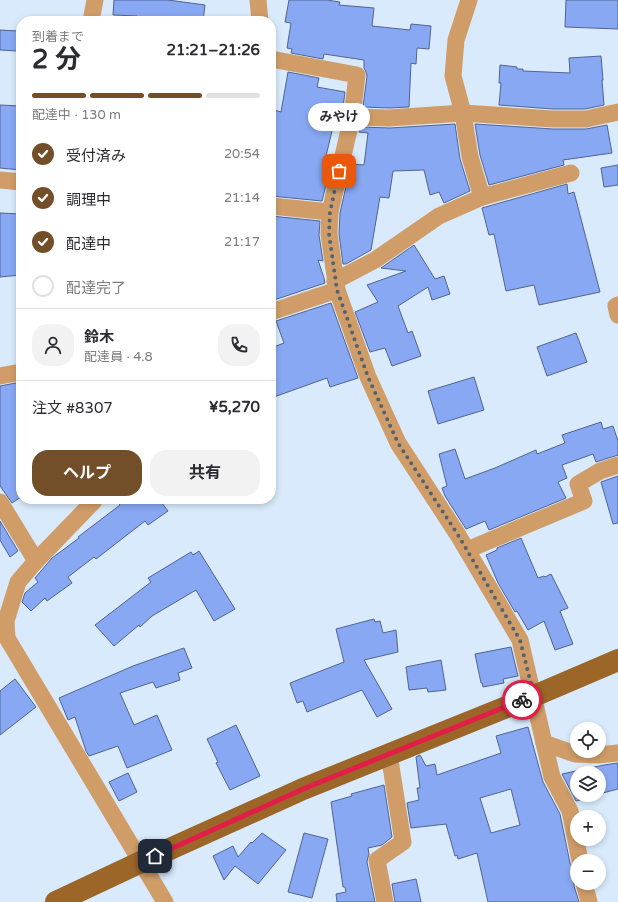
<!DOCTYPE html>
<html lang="ja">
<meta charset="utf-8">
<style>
body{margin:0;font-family:"Varela Round","Noto Sans JP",sans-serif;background:#f2f2f3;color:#2b2b33;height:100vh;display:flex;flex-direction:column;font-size:15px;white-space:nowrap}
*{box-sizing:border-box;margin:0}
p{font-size:13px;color:#7c7c81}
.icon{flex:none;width:22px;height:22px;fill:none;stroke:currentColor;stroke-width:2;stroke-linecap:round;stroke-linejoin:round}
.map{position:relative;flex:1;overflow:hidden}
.drawer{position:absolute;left:16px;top:16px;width:260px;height:488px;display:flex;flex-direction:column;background:#fff;border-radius:16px;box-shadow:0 2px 6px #0003}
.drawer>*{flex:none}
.fabs{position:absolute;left:570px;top:722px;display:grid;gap:8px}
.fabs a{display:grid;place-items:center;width:36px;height:36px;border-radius:50%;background:#fff;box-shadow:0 2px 6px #0003;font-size:20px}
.pin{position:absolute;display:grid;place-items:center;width:34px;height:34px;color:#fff;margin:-17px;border-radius:8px;box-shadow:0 2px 6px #0006}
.courier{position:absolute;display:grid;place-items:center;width:40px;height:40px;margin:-20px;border:3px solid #e11d48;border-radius:50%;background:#fff;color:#222;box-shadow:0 1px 5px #0007}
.bubble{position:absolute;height:28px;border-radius:14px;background:#fff;box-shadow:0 2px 6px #0003;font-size:13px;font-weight:700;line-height:28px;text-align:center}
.headline em{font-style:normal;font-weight:700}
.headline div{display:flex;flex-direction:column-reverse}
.headline{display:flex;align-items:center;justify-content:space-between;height:68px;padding:0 16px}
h1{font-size:26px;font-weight:700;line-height:30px}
.bar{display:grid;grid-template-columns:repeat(4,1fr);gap:6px 4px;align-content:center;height:48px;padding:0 16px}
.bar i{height:5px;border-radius:3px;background:#e1e1e2}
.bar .selected{background:#734f29}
.bar p{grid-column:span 4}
.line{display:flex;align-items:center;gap:10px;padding:0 16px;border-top:1px solid #e1e1e2}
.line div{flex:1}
.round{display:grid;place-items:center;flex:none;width:42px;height:42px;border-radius:16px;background:#f2f2f3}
ol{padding:0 16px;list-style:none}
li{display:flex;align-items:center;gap:12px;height:44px}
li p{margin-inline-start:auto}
li .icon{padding:4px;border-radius:50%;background:#734f29;color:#fff;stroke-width:4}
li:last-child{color:#7c7c81}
li i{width:22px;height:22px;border:2px solid #e1e1e2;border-radius:50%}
.cta{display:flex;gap:8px;margin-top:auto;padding:8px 16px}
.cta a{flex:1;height:46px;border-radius:16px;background:#734f29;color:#fff;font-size:16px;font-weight:700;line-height:46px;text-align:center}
.cta a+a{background:#f2f2f3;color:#2b2b33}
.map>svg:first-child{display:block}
.building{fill:#88a8f3;stroke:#516491;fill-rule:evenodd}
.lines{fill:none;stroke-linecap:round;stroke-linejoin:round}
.minor{stroke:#d09d69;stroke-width:17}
.primary{stroke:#9c6628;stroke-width:22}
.done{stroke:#516372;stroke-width:4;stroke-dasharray:0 7.2}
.route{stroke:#e11d48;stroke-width:5}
</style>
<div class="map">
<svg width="618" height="902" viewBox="0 0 618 902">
<rect width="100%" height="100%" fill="#d8eafb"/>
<!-- building -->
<g class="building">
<path d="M 114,0 L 168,0 L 205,5 L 203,21 L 137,21 L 137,16 L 113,15 Z"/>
<path d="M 289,0 L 327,0 L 340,2 L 339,5 L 374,8 L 372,26 L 410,30 L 411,24 L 431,26 L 429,49 L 417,48 L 416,64 L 411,63 L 409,107 L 389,108 L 363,107 L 367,76 L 366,72 L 364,68 L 364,60 L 324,54 L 323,59 L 291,53 L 292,49 L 287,48 L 291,23 L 285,22 Z"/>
<path d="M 566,0 L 618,0 L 618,29 L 565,27 Z"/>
<path d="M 0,30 L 18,31 L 17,51 L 0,50 Z"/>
<path d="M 601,56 L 603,80 L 602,80 L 604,105 L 585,109 L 553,109 L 499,105 L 501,83 L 499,83 L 500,65 L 517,67 L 517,69 L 523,69 L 523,71 L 570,73 L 569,58 Z"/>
<path d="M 288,72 L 319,78 L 317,87 L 345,92 L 342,115 L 339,128 L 333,127 L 325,160 L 332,161 L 322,201 L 271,196 L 271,109 L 281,112 Z"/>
<path d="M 0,105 L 21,106 L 21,170 L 0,168 Z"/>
<path d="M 455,124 L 460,159 L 470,191 L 444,203 L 439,192 L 430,195 L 424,170 L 393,171 L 389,198 L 380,197 L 371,250 L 346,264 L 343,264 L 339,234 L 340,213 L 351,164 L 364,165 L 368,133 L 359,132 L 360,127 L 390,128 Z"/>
<path d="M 475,124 L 553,129 L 586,129 L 607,125 L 612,153 L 563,160 L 564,165 L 489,185 L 480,155 Z"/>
<path d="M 618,165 L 618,185 L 604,187 L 601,168 Z"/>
<path d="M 567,184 L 568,194 L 574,192 L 600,292 L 539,305 L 534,285 L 506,291 L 494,234 L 489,235 L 482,208 Z"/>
<path d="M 0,213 L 21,214 L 21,275 L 0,277 Z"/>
<path d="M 271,216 L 320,221 L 319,235 L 323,261 L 318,260 L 324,278 L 325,283 L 271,301 Z"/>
<path d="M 414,245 L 435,279 L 444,276 L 450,294 L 432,300 L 428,287 L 398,306 L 408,333 L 412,331 L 421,356 L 392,366 L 385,348 L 370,352 L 355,312 L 378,302 L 367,285 L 406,271 L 381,268 Z"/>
<path d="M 331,303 L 358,378 L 330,387 L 327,378 L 271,398 L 271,348 L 284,343 L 276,321 Z"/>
<path d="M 576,333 L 587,362 L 547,376 L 537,347 Z"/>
<path d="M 474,377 L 484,410 L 438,424 L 428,391 Z"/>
<path d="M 21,382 L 21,497 L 12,503 L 0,486 L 0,386 Z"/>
<path d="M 601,422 L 603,429 L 613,426 L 618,441 L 618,455 L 596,462 L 593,454 L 562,465 L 567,478 L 558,482 L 566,498 L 489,530 L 485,521 L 466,529 L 445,496 L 442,488 L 447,486 L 439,454 L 455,449 L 465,479 L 495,468 L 536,450 L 537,454 L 565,443 L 562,435 Z"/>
<path d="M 618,476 L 618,523 L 613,524 L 601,482 Z"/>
<path d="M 115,499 L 159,499 L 168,511 L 148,525 L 145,521 L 96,559 L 94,557 L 68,577 L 72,583 L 47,601 L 45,598 L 31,611 L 22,602 L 25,593 L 38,582 L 35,578 L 52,558 L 79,538 L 78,537 L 120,505 Z"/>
<path d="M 0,521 L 18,551 L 10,557 L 0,540 Z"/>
<path d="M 521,538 L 538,578 L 544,576 L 545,577 L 551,574 L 568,608 L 560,611 L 573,644 L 555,650 L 544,621 L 528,630 L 517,611 L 515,612 L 498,583 L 486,555 L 497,550 L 497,548 Z"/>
<path d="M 199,551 L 235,609 L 214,621 L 196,590 L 152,616 L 140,627 L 139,625 L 114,646 L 95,625 L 151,582 L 148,578 L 191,552 L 193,555 Z"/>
<path d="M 374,619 L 375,622 L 380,621 L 383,633 L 396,630 L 398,652 L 364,660 L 392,709 L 377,717 L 362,690 L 307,712 L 303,701 L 297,703 L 290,683 L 344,662 L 336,629 Z"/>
<path d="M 511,647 L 518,676 L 503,679 L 504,683 L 483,687 L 482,683 L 481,683 L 475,654 Z"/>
<path d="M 184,648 L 192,668 L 178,673 L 180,680 L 156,688 L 153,682 L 120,693 L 134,725 L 157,715 L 172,750 L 127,768 L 118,746 L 89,756 L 86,751 L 75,717 L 68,720 L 59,698 L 133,666 Z"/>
<path d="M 441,660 L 446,690 L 428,692 L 427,688 L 409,690 L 406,667 Z"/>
<path d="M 15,679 L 36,707 L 0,735 L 0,691 Z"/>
<path d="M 236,725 L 260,776 L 230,790 L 216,763 L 218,762 L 207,739 Z"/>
<path d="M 528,727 L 543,782 L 560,814 L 570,863 L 573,868 L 575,878 L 574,881 L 574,886 L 579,902 L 488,902 L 477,853 L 458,859 L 457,855 L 455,856 L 446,824 L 411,828 L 407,803 L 419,800 L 417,788 L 420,788 L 416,757 L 420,755 L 426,766 L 435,764 L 437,775 L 501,753 L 496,736 ZM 511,789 L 520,825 L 491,833 L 480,798 Z"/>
<path d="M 618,763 L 618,789 L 599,794 L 599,773 L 577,773 L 577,795 L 596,795 L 596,796 L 576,801 L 562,774 L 604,765 Z"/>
<path d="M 128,773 L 137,792 L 119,801 L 109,782 Z"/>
<path d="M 384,785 L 392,837 L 382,845 L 368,848 L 369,855 L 368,857 L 367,862 L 375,902 L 337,902 L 336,894 L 346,892 L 345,887 L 343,887 L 331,802 L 352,796 L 351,794 Z"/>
<path d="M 262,833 L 286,850 L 258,884 L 235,866 L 224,880 L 213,856 L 233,846 L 238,857 L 251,842 L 252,843 Z"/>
<path d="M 304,833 L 328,839 L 312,898 L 288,892 Z"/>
<path d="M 416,879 L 421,902 L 395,902 L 392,884 Z"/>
</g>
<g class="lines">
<!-- minor -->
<g class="minor">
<path d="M 258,0 L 260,21"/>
<path d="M 469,0 L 456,40 L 453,76 L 463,113 L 470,157 L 482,197"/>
<path d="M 91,21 L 95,0"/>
<path d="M 271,59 L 357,75 L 352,117 L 330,212 L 329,234 L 337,290 L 368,377 L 398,443 L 458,535 L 520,640 L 552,777 L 570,811 L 580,861"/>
<path d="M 352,117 L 389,118 L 463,113 L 553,119 L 586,119 L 618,112"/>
<path d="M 0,180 L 21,182"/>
<path d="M 271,206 L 330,212"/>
<path d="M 335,281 L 375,260 L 439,216 L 482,197 L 571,173"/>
<path d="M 618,305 L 616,306 L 618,315"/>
<path d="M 271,312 L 337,290"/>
<path d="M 0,376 L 21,372"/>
<path d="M 0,502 L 36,561 L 18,582 L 6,621 L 7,638 L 165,902"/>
<path d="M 467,550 L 584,501 L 578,484 L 600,471 L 618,465"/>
<path d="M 36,561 L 94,501"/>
<path d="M 544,743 L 575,754 L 599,755 L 618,753"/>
<path d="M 584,883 L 589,902"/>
<path d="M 385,902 L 377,860 L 403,842 L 389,754"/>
</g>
<!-- primary -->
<path class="primary" d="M 56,902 L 141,862 L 303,789 L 534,696 L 618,660"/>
</g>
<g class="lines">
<!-- done -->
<path class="done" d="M 339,171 L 330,212 L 329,234 L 337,290 L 368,377 L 398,443 L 458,535 L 520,640 L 534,696 L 522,700"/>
<!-- route -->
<path class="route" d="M 155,856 L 303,789 L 522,700"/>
</g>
</svg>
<div class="fabs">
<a><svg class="icon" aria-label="locate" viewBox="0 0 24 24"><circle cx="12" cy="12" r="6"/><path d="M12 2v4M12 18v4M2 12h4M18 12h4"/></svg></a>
<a><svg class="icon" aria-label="layers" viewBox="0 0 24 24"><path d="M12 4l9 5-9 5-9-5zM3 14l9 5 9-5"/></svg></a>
<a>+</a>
<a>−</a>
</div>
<div class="pin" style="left:339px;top:171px;background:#ea580c"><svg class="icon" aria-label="bag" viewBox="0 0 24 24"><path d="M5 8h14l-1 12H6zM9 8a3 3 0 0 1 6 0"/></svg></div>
<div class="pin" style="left:155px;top:856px;background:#1f2937"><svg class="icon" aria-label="home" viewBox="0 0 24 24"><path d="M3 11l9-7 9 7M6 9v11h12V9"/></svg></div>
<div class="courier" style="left:522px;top:700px"><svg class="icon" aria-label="bike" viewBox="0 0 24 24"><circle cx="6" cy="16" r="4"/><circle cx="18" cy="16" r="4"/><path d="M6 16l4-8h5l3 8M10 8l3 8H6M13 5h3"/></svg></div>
<div class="bubble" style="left:308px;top:103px;width:62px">みやけ</div>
<section class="drawer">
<div class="headline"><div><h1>2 分</h1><p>到着まで</p></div><em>21:21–21:26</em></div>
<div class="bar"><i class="selected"></i><i class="selected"></i><i class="selected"></i><i></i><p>配達中 · 130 m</p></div>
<ol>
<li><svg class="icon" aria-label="check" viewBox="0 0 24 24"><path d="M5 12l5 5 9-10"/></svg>受付済み<p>20:54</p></li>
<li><svg class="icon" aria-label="check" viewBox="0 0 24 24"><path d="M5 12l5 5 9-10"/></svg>調理中<p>21:14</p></li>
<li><svg class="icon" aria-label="check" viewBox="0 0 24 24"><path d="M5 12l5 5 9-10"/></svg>配達中<p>21:17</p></li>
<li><i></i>配達完了</li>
</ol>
<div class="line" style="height:72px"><a class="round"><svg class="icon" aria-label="person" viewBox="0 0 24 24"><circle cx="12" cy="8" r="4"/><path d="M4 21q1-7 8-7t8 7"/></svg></a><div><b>鈴木</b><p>配達員 · 4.8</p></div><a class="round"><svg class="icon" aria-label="phone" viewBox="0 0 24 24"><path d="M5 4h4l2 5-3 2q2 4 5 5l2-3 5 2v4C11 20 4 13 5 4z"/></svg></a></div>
<div class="line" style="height:52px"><div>注文 #8307</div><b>¥5,270</b></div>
<div class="cta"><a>ヘルプ</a><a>共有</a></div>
</section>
</div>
